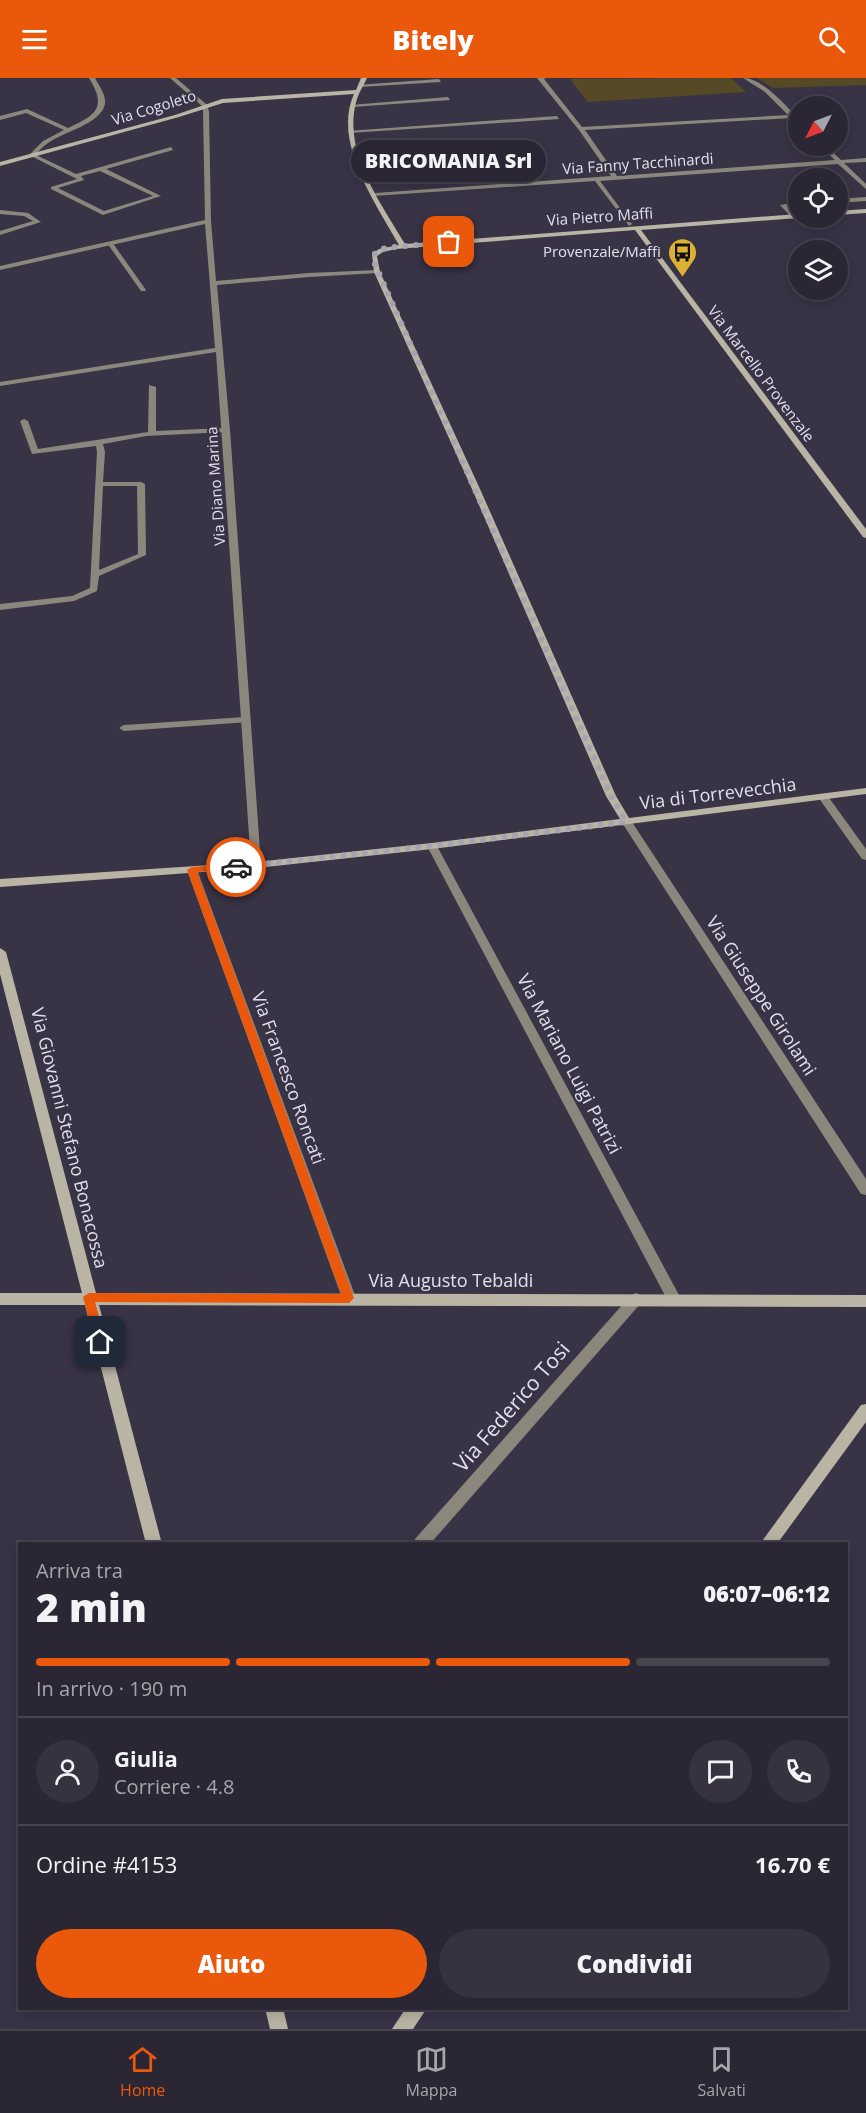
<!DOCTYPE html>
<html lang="it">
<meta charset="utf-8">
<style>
body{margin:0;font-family:"Open Sans",sans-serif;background:#373240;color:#f1f3f6;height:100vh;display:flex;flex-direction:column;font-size:22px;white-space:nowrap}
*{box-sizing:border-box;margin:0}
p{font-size:20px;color:#a6a5ac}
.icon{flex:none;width:33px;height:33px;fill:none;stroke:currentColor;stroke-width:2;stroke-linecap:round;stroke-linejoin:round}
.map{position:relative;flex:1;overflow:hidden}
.drawer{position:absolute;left:18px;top:1464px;width:830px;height:468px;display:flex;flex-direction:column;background:#2b2634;border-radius:0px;box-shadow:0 3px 15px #0003,0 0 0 2px #47434f}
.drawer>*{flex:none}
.needle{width:39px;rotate:228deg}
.buttons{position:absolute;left:788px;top:18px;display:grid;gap:12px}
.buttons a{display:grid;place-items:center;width:60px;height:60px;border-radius:50%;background:#2b2634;box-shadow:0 3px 15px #0003,0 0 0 2px #47434f;font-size:30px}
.pin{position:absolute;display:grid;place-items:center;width:51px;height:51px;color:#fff;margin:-26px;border-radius:12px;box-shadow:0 3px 9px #0006}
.courier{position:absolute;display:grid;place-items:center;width:60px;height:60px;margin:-30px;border:4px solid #ea580c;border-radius:50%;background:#fff;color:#222;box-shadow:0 2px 8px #0007}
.bubble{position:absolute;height:42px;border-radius:21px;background:#2b2634;box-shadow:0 3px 15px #0003,0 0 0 2px #47434f;font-size:20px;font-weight:800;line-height:42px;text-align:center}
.summary em{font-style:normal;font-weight:800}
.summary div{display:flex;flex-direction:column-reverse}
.summary{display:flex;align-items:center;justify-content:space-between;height:102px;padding:0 18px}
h1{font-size:39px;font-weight:800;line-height:45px}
.bar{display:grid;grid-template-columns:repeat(4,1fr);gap:9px 6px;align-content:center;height:72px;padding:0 18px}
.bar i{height:8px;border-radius:4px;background:#47434f}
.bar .current{background:#ea580c}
.bar p{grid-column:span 4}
.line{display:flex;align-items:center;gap:15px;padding:0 18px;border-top:2px solid #47434f}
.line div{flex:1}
.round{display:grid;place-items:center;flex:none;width:63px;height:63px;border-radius:32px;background:#373240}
.cta{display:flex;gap:12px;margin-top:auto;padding:12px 18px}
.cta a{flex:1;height:69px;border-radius:36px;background:#ea580c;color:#fff;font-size:24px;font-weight:800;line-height:69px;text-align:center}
.cta a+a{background:#373240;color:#f1f3f6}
header{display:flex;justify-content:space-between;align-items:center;height:78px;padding:0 18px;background:#ea580c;color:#fff;font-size:27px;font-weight:800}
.tabs{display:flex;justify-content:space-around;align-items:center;height:84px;border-top:2px solid #47434f;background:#2b2634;font-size:16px;color:#a6a5ac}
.tabs a{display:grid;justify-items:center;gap:3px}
.tabs .current{color:#ea580c}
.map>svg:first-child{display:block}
.green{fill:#564a26}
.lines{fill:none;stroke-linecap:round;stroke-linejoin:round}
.lane{fill:#8b877d;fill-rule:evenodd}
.street{fill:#8b877d;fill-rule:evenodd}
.secondary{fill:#bab4a5;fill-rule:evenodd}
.route{fill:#ea580c}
.done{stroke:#a7a3b1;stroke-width:6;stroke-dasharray:0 10.8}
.labels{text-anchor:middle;stroke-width:4.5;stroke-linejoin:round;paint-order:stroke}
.far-street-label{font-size:15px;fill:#e2dfeb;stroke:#393346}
.far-poi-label{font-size:15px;fill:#e2dfeb;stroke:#393346;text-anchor:end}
.street-label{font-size:18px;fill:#e2dfeb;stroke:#393346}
.near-street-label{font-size:21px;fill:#e2dfeb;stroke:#393346}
</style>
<header><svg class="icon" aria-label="menu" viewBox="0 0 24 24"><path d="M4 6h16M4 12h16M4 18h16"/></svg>Bitely<svg class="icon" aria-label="search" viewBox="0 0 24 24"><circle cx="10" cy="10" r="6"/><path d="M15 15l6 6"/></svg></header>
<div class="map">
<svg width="866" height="1951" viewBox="0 0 866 1951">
<rect width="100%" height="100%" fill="#393346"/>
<!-- green -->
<g class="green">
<path d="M 731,0 L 746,14 L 588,24 L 570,1 Z"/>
<path d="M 757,0 L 866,0 L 866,7 L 773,10 Z"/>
</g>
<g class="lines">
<!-- lane -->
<g class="lane">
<path d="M 439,1 L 441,4 L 360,9 L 357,7 Z"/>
<path d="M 448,19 L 450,22 L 353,29 L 350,27 Z"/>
<path d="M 171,69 L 173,72 L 106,91 L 161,118 L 103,137 L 51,111 L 51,109 L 77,101 L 29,77 L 34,76 L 76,96 ZM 100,93 L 153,118 L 104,133 L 58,110 L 84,102 L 81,98 Z"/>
<path d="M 866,119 L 866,123 L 837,125 L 837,121 Z"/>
<path d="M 798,124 L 798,128 L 788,129 L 796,139 L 793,141 L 780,127 Z"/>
<path d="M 0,132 L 28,135 L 41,144 L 0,157 L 0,153 L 33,143 L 24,138 L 0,136 Z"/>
<path d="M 108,164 L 112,164 L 146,212 L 145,213 L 141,213 L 107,165 Z"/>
<path d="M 377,192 L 379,193 L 379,195 L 309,199 L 306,197 L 309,195 Z"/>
<path d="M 149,307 L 156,309 L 156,353 L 226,350 L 230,352 L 226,354 L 146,358 L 103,366 L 105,374 L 103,404 L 141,404 L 145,406 L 146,477 L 99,498 L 97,513 L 74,523 L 0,532 L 0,526 L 72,518 L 90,510 L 97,374 L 96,368 L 32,376 L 20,343 L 24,341 L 28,343 L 38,371 L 148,354 ZM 103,408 L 137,408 L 138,476 L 99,492 Z"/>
<path d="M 245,639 L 248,640 L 248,644 L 124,653 L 119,650 L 124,647 Z"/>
</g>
<!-- street -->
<g class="street">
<path d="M 89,0 L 95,0 C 99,8 106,16 105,26 C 101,46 63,54 48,65 C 42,69 38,74 34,78 L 29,77 L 43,63 L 64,52 L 26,35 L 0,42 L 0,38 L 27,31 L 68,50 C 97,37 107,29 89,0 Z"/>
<path d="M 170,0 L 176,0 L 206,26 L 209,33 L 211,143 L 216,203 L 309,195 L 312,197 L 309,199 L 217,207 L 230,352 L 261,787 L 256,790 L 251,787 L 216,274 L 0,308 L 0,304 L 215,270 L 205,146 L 0,192 L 0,188 L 205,142 L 203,33 L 202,28 Z"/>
<path d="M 537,0 L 546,0 L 544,1 L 582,49 L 788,37 L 765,14 L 743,0 C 762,0 784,26 797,39 L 797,41 L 792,40 L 585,52 L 617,98 L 835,82 L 820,68 L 826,68 L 841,82 L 866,80 L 866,84 L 844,85 L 866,106 L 866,111 L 838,86 L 600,103 L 632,146 L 629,148 L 595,103 L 373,118 L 375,115 L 611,98 L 579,52 Z"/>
<path d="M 557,38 L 559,41 L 350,55 L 347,53 Z"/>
<path d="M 823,716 L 827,717 L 866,771 L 866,782 L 862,781 L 818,719 Z"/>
<path d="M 626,740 L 630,741 L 866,1101 L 866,1117 L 861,1116 L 621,743 Z"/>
<path d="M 432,765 L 437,768 L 679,1217 L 681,1221 L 679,1225 L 674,1227 L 669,1225 L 427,768 Z"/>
<path d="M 192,788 L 197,792 L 356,1220 L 354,1224 L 349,1226 L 344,1224 L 342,1220 L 187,792 Z"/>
<path d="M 636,1215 L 641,1217 L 643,1221 L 641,1225 L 430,1466 L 413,1466 L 415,1461 L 631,1217 Z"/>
</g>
<!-- secondary -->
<g class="secondary">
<path d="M 361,0 L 367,0 C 364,7 359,14 357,21 C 341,72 381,125 405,166 L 798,136 L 798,140 L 641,152 L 866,451 L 866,460 L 863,459 L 635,152 L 396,171 L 383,174 L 377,178 L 380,194 L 480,411 L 616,718 L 629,740 L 866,710 L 866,716 L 432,771 L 256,790 L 0,809 L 0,801 L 256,784 L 432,765 L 620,741 L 606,718 L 472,411 L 374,194 L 372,176 L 379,171 L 399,167 C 376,126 332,64 354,16 L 223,25 L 179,39 L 0,88 L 0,84 L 175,37 L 222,21 L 356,12 Z"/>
<path d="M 866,131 L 866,135 L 837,137 L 837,133 Z"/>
<path d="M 0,870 L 6,874 L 96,1215 L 866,1217 L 866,1229 L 99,1227 L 162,1466 L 146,1466 L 85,1227 L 0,1227 L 0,1215 L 82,1215 L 0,896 Z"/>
<path d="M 866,1326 L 866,1344 L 777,1466 L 760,1466 L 861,1327 Z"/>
<path d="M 265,1930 L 283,1930 L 288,1951 L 270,1951 Z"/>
<path d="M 406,1930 L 427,1930 L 413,1951 L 392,1951 Z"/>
</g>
</g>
<!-- route -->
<path class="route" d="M 236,786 L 239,787 L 239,791 L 197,794 L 354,1220 L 349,1225 L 95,1224 L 106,1264 L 100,1269 L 95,1264 L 83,1219 L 89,1215 L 341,1216 L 187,792 L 192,789 Z"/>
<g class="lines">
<!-- done -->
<path class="done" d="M 236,789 L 432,768 L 626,744 L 611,718 L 570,626 L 374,184 L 375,175 L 385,170 L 449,164"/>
</g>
<!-- icons -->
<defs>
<symbol id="bus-pin" viewBox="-11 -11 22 30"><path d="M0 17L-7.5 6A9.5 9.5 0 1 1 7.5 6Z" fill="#dbb233" stroke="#393346"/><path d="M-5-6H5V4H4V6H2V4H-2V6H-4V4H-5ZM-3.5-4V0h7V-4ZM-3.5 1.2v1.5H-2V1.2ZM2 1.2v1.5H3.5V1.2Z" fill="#111"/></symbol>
</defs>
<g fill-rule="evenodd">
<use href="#bus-pin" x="666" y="158" width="33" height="45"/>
</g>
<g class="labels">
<!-- far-street labels -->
<g class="far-street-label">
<text transform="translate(154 30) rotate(-17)" y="5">Via Cogoleto</text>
<text transform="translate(638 86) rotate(-4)" y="5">Via Fanny Tacchinardi</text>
<text transform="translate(600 139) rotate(-4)" y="5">Via Pietro Maffi</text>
<text transform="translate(761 296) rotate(53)" y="5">Via Marcello Provenzale</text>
<text transform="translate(216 408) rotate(-94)" y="5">Via Diano Marina</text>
</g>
<!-- far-poi labels -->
<g class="far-poi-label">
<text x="661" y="179">Provenzale/Maffi</text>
</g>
<!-- street labels -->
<g class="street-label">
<text transform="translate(718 716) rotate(-7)" y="6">Via di Torrevecchia</text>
<text transform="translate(761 918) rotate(57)" y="6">Via Giuseppe Girolami</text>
<text transform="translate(569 986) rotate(62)" y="6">Via Mariano Luigi Patrizi</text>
<text transform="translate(288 1000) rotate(70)" y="6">Via Francesco Roncati</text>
<text transform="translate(69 1060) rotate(76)" y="6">Via Giovanni Stefano Bonacossa</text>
<text x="451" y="1209">Via Augusto Tebaldi</text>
</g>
<!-- near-street labels -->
<g class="near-street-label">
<text transform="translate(512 1329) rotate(-49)" y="7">Via Federico Tosi</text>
</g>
</g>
</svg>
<div class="buttons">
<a><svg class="needle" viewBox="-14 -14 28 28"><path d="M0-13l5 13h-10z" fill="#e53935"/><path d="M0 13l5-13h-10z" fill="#a6a5ac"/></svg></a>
<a><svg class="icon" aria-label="locate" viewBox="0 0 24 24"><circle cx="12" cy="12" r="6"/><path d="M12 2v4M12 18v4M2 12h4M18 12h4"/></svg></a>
<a><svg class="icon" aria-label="layers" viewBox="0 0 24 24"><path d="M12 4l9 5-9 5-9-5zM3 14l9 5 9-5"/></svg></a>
</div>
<div class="pin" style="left:449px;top:164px;background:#ea580c"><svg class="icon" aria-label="bag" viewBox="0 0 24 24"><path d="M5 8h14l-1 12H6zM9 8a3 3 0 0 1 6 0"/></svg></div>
<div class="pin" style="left:100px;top:1264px;background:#1f2937"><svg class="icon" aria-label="home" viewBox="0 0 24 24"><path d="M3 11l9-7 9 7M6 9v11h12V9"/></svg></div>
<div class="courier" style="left:236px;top:789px"><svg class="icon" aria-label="car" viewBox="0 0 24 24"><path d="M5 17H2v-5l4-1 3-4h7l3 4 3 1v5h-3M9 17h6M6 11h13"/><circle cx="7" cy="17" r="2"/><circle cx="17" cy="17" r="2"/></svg></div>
<div class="bubble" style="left:351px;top:62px;width:195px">BRICOMANIA Srl</div>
<section class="drawer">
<div class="summary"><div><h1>2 min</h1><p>Arriva tra</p></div><em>06:07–06:12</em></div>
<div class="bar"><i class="current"></i><i class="current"></i><i class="current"></i><i></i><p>In arrivo · 190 m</p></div>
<div class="line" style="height:108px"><a class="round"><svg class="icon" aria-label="person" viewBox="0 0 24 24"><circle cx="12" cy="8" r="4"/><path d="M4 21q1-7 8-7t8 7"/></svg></a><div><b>Giulia</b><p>Corriere · 4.8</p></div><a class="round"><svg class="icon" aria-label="chat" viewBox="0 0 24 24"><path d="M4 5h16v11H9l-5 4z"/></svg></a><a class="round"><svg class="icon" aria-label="phone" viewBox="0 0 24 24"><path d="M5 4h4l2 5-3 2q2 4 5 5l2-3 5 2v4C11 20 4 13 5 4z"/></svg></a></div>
<div class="line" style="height:78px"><div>Ordine #4153</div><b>16.70 €</b></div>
<div class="cta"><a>Aiuto</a><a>Condividi</a></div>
</section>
</div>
<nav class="tabs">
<a class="current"><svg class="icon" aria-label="home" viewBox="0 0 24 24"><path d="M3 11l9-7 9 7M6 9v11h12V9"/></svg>Home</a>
<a><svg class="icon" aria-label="map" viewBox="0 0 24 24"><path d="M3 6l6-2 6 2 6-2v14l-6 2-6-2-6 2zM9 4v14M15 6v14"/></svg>Mappa</a>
<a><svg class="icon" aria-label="saved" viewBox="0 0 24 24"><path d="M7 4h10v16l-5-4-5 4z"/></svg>Salvati</a>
</nav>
